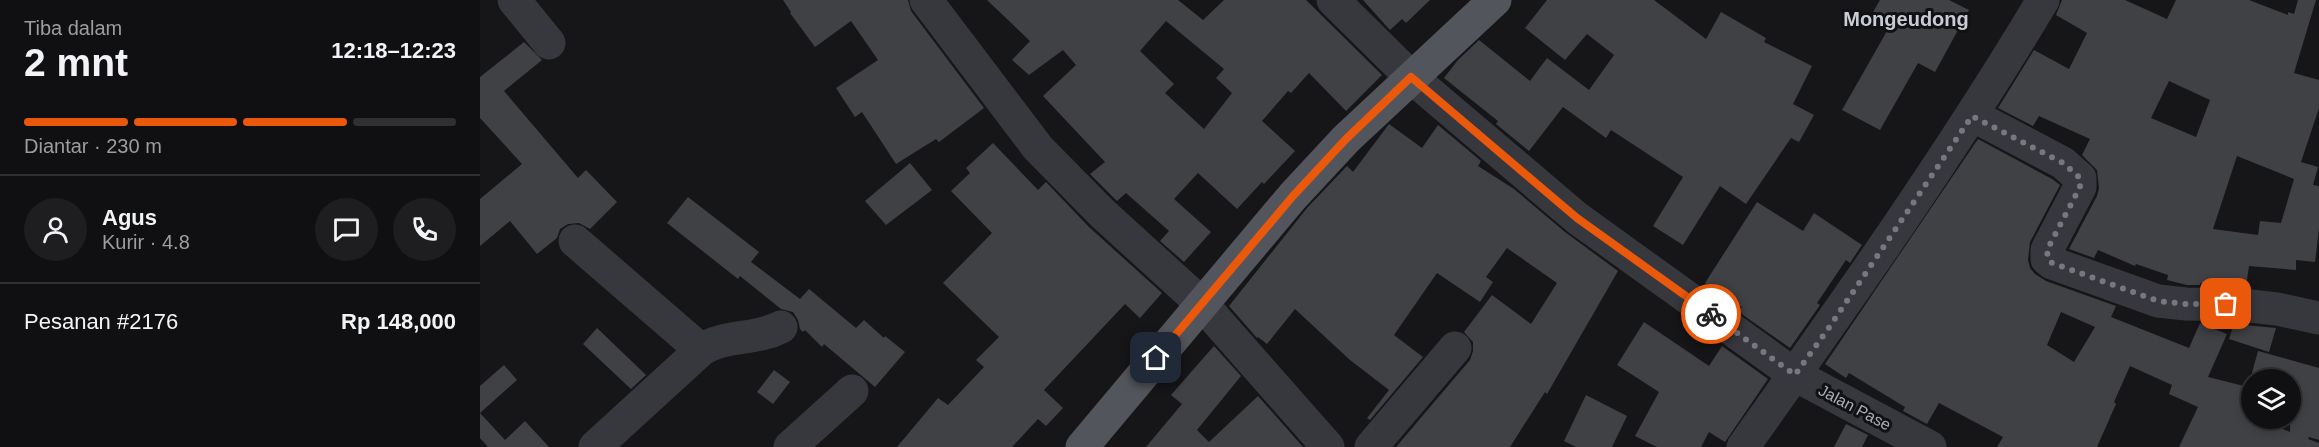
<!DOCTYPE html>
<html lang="id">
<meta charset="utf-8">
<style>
body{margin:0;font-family:Arial,sans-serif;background:#1e1e20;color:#f1f3f6;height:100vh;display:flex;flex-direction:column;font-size:22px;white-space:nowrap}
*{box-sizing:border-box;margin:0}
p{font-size:20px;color:#9c9d9f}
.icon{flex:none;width:33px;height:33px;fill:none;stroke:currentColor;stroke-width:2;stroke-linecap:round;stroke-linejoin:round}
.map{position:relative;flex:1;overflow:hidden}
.details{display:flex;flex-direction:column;background:#101012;width:480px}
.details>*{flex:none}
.controls{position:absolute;left:1761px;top:369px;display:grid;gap:12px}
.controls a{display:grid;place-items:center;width:60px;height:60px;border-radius:50%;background:#101012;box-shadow:0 3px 9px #0003,0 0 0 2px #303032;font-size:30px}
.pin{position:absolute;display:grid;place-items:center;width:51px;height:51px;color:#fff;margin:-26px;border-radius:12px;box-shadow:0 3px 9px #0006}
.courier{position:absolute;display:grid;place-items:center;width:60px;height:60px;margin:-30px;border:4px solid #ea580c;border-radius:50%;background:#fff;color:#222;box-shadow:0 2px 8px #0007}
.headline em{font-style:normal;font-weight:700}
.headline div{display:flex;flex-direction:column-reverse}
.headline{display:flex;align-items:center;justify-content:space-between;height:102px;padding:0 24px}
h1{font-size:39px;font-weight:700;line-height:45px}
.bar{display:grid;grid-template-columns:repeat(4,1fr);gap:9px 6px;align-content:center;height:72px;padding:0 24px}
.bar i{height:8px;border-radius:4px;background:#303032}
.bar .active{background:#ea580c}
.bar p{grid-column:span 4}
.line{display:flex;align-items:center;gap:15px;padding:0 24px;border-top:2px solid #303032}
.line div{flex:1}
.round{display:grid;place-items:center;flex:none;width:63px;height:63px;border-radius:32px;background:#1e1e20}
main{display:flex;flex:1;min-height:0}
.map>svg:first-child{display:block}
.building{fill:#404145;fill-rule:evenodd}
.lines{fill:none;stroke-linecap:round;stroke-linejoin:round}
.minor{stroke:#37383d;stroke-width:33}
.major{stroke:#53555c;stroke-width:33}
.done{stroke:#757880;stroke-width:6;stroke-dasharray:0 10.8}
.route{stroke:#ea580c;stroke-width:8}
.labels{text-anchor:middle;stroke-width:6;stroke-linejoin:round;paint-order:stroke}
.street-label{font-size:16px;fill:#a8adb8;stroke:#111113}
.quarter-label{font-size:20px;font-weight:bold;fill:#c9ccd4;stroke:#111113}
</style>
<main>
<section class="details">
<div class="headline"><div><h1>2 mnt</h1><p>Tiba dalam</p></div><em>12:18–12:23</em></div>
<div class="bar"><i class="active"></i><i class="active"></i><i class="active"></i><i></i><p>Diantar · 230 m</p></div>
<div class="line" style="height:108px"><a class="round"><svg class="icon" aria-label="person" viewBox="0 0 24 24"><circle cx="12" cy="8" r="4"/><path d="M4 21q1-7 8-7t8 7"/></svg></a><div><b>Agus</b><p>Kurir · 4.8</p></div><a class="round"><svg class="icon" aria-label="chat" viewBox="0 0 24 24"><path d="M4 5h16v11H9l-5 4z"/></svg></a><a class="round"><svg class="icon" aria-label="phone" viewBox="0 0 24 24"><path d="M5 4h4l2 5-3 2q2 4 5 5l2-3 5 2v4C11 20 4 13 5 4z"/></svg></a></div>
<div class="line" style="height:78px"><div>Pesanan #2176</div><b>Rp 148,000</b></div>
</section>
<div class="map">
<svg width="1839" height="447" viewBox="0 0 1839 447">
<rect width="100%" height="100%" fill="#161618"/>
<!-- building -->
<g class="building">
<path d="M 303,0 L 428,0 L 431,11 L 504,108 L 459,142 L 456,139 L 416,164 L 382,112 L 375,117 L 356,88 L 398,60 L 371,21 L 335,47 L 310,13 L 311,12 Z"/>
<path d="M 507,0 L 698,0 L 723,20 L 744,0 L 826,0 L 902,75 L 866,111 L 829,73 L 811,93 L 808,91 L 782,121 L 815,151 L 784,184 L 782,182 L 757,209 L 718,173 L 694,199 L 731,232 L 704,262 L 680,241 L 689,231 L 646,193 L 637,201 L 610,174 L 625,162 L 563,96 L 596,65 L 583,50 L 549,75 L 532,60 L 550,41 ZM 686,21 L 744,69 L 736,78 L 752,93 L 724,129 L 685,93 L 694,84 L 660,51 Z"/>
<path d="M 883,0 L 950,0 L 926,23 L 922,19 L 910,30 Z"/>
<path d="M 1067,0 L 1174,0 L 1226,39 L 1241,12 L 1286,38 L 1284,42 L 1332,66 L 1313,104 L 1334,115 L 1319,142 L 1311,138 L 1266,204 L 1240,186 L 1203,245 L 1173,226 L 1203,177 L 1131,130 L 1126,138 L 1083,107 L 1049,151 L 1016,124 L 1018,121 L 964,78 L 978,60 L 999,40 L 1050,81 L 1067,58 L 1109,90 L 1134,55 L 1107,34 L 1085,60 L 1045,28 Z"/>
<path d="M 1400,0 L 1469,0 L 1489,10 L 1455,72 L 1438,63 L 1400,130 L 1362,110 L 1407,31 L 1388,21 Z"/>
<path d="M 1582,0 L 1645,0 L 1687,19 L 1696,0 L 1769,0 L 1808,15 L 1808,12 L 1814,14 L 1818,0 L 1836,0 L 1814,73 L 1839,80 L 1839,108 L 1821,162 L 1838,167 L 1833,185 L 1839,186 L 1839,229 L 1835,262 L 1816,260 L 1816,270 L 1769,266 L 1766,287 L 1720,283 L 1720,285 L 1707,285 L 1687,280 L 1688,275 L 1656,264 L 1655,266 L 1618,250 L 1614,258 L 1589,249 L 1617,196 L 1619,188 L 1617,170 L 1602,155 L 1610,139 L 1559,116 L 1553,126 L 1518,108 L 1554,50 L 1589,69 L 1607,33 L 1576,15 ZM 1689,81 L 1730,100 L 1716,137 L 1671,118 ZM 1757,156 L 1814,179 L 1801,223 L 1780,221 L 1778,235 L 1733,229 Z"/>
<path d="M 44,42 L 62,60 L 24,91 L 98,178 L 106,170 L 137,202 L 110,229 L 99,223 L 88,224 L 80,229 L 77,238 L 57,254 L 30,221 L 0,246 L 0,199 L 42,164 L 0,118 L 0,77 Z"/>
<path d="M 909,124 L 942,148 L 958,125 L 1001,161 L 998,166 L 1034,189 L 1085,232 L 1138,271 L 1067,394 L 1065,392 L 1030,447 L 916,447 L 990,360 L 993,351 L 993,342 L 984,332 L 1012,295 L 1051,324 L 1077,283 L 1027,248 L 1006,277 L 1013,282 L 1000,302 L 957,273 L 914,335 L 943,357 L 890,420 L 887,418 L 909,390 L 870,360 L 815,309 L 787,344 L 778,337 L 777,338 L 749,306 L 827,208 L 867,166 L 873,172 Z"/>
<path d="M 1498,139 L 1572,179 L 1580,185 L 1550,242 L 1548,260 L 1550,268 L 1555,274 L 1566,281 L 1636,306 L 1631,317 L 1709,348 L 1720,323 L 1747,334 L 1728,377 L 1772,388 L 1772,418 L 1778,418 L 1810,432 L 1810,380 L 1770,380 L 1778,351 L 1839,368 L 1839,440 L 1829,437 L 1828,439 L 1839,443 L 1839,447 L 1699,447 L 1718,407 L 1689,394 L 1692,385 L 1650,366 L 1634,402 L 1636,404 L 1617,447 L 1517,447 L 1523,437 L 1459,403 L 1447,424 L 1423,411 L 1425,407 L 1369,373 L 1366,378 L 1345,364 ZM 1581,312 L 1615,327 L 1594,362 L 1567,345 Z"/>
<path d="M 513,143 L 558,190 L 566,182 L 609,227 L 682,293 L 660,318 L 645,304 L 564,390 L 583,408 L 566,426 L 558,419 L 532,447 L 417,447 L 458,398 L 468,405 L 504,367 L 496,360 L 519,337 L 463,283 L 512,233 L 471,191 L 490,173 L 486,168 Z"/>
<path d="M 430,163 L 452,190 L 406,225 L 385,201 Z"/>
<path d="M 208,197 L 279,252 L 271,262 L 320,299 L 329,289 L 376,328 L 384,320 L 404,338 L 405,336 L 425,352 L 395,387 L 344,344 L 342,347 L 325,330 L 323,332 L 320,329 L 318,320 L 313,312 L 301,309 L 260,276 L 258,279 L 187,223 Z"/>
<path d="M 1277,202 L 1323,231 L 1334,213 L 1382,245 L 1370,263 L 1366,260 L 1337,303 L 1340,305 L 1310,348 L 1263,315 L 1260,311 L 1262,307 L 1225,283 Z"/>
<path d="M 1164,322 L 1229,366 L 1242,346 L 1288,379 L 1245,442 L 1229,432 L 1221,447 L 1177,447 L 1155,436 L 1179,392 L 1137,365 Z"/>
<path d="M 1754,324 L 1796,328 L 1789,352 L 1749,339 Z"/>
<path d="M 117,328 L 166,375 L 151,389 L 103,344 Z"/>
<path d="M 734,346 L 761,376 L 717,430 L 729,442 L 778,396 L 823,447 L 666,447 L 702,404 L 691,395 Z"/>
<path d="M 24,365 L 37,380 L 0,413 L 0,386 Z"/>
<path d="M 294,370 L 310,382 L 293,404 L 277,392 Z"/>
<path d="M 1106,395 L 1147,416 L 1132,447 L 1096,447 L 1084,441 Z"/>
<path d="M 0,413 L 25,440 L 45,421 L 69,447 L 8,447 L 0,438 Z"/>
<path d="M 1366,424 L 1388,435 L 1382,447 L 1354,447 Z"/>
</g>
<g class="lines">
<!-- minor -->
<g class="minor">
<path d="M 34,0 L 69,43"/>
<path d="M 446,0 L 558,148 L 622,213 L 722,304 L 848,447"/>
<path d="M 853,0 L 931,77 L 1097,218 L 1315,375 L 1450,447"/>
<path d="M 1492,115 L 1583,163 L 1600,178 L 1600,187 L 1567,250 L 1567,259 L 1572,263 L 1678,301 L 1706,304 L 1762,305 L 1797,309 L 1839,318"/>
<path d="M 95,241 L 221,350"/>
<path d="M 115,447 L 221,350 C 245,334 274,341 301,327"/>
<path d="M 310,447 L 372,391"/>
<path d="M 891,447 L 975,348"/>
<path d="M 1263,447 C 1367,301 1471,154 1563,0"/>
</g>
<!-- major -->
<path class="major" d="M 602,447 L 813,196 L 866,139 L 1015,0"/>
</g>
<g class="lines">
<!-- done -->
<path class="done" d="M 1231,314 L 1315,375 L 1348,329 L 1492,116 L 1583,163 L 1600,178 L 1600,187 L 1567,250 L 1568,259 L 1572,263 L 1678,301 L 1706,304 L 1746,304"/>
<!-- route -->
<path class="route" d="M 676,358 L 813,196 L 866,139 L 931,77 L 1097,218 L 1231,314"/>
</g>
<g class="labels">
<!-- street labels -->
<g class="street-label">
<text transform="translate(1375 407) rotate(28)" y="6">Jalan Pase</text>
</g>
<!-- quarter labels -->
<g class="quarter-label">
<text x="1426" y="26">Mongeudong</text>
</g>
</g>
</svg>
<div class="controls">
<a><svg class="icon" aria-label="layers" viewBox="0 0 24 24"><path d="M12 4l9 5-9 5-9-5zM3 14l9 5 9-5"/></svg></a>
</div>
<div class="pin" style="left:1746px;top:304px;background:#ea580c"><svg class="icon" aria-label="bag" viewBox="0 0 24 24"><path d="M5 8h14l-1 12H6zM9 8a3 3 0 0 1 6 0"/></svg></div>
<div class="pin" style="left:676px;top:358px;background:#1f2937"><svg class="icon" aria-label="home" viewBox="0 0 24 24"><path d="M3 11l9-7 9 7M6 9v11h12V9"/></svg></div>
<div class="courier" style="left:1231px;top:314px"><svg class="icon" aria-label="bike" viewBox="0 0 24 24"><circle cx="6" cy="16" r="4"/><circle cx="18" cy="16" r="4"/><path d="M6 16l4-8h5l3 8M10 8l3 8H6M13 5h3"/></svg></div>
</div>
</main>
